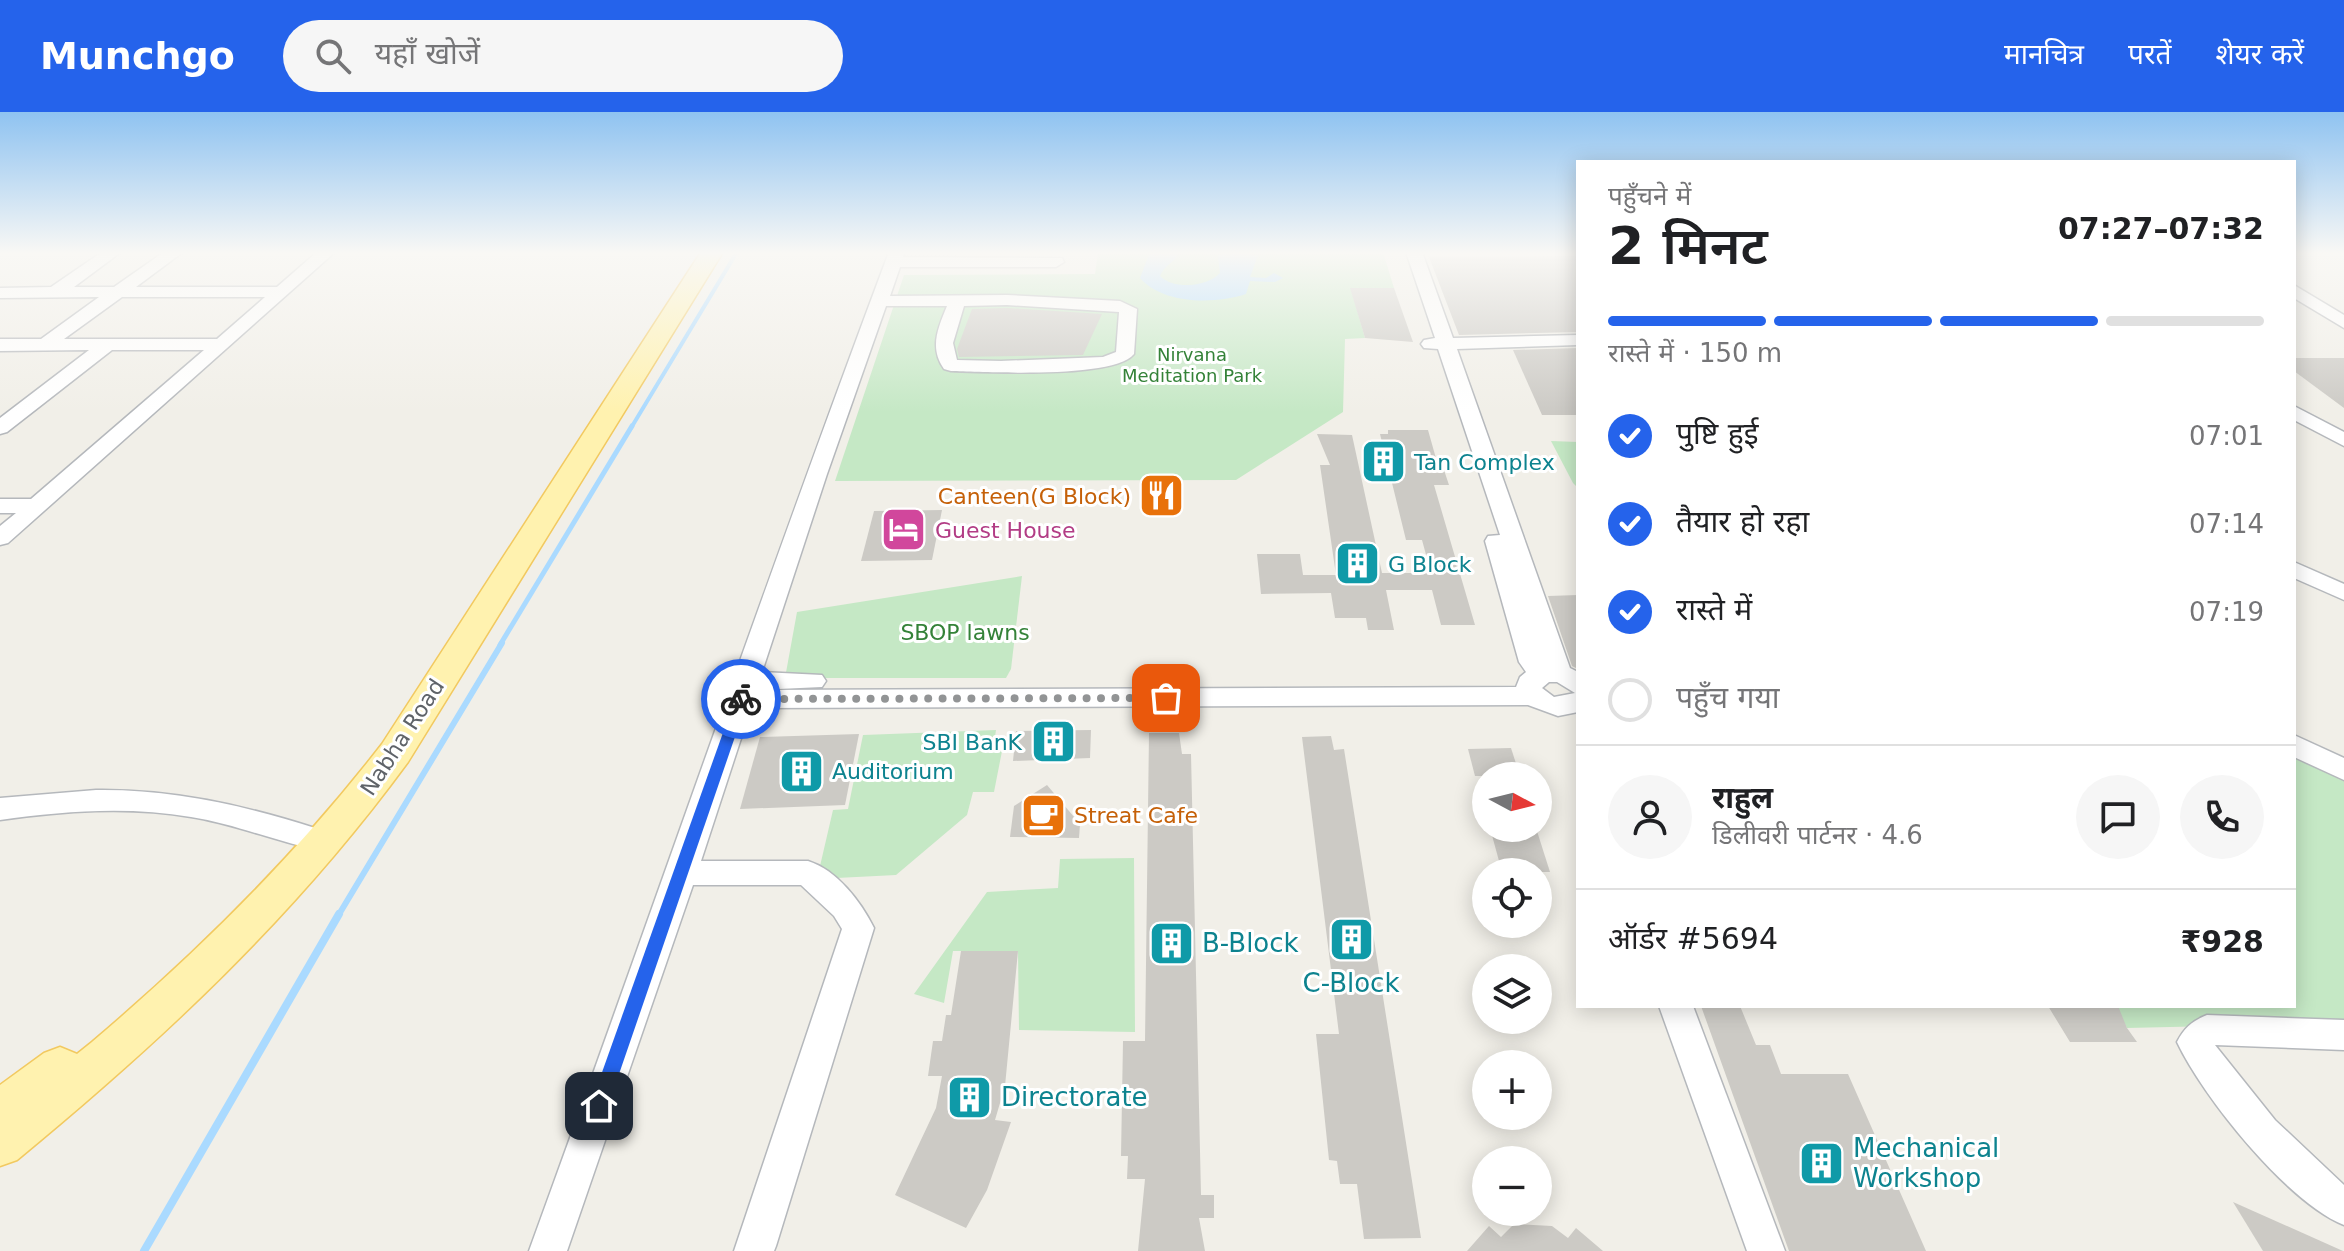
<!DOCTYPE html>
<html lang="hi">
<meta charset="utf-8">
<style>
body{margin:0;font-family:"DejaVu Sans","Noto Sans Devanagari",sans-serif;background:#f6f6f6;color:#202124;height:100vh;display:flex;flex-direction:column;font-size:30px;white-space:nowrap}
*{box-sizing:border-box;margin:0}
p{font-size:26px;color:#757577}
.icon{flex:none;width:44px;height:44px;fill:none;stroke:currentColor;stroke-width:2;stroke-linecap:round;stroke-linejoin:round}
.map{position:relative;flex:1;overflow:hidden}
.panel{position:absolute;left:1576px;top:48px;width:720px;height:848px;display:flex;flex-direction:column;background:#fff;border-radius:0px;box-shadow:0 4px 20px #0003}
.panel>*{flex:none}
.needle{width:52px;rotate:97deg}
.buttons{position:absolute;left:1472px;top:650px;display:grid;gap:16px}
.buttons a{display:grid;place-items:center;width:80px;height:80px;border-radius:50%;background:#fff;box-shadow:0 4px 20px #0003;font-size:40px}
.pin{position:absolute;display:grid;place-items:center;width:68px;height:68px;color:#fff;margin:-34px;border-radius:16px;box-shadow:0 4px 12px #0006}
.courier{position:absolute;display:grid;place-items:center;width:80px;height:80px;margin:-40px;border:6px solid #2563eb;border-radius:50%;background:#fff;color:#222;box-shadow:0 2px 10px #0007}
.head em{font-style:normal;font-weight:600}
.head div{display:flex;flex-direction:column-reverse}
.head{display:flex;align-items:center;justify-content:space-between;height:136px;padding:0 32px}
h1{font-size:52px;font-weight:600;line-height:60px}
.bar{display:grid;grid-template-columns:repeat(4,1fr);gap:12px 8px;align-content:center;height:96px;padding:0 32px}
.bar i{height:10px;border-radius:6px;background:#e0e0e0}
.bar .on{background:#2563eb}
.bar p{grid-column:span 4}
.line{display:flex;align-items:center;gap:20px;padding:0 32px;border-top:2px solid #e0e0e0}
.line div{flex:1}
.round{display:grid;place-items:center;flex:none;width:84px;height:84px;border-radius:42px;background:#f6f6f6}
ol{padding:0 32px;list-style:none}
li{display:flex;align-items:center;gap:24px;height:88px}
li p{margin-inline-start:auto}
li .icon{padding:8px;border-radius:50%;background:#2563eb;color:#fff;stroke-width:4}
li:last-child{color:#757577}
li i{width:44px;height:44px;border:4px solid #e0e0e0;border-radius:50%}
header{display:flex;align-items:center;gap:48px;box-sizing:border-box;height:112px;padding:0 40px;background:#2563eb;color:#fff}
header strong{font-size:38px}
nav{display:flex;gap:44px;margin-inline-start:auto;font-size:28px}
.search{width:560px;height:72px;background:#f6f6f6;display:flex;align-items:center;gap:20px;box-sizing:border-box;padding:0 28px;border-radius:44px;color:#757577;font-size:30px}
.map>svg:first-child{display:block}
.green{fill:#c5e8c5}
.water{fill:#aadaff}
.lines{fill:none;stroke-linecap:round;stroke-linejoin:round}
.stream-far3{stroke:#aadaff;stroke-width:4}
.stream-far2{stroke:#aadaff;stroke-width:5}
.stream-far1{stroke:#aadaff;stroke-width:6}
.stream{stroke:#aadaff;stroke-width:8}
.building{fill:#cccac5}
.minor-casing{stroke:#b5b8bc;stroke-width:3}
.major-casing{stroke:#f2c960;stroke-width:3}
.minor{fill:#fff;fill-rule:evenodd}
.major{fill:#fff2af;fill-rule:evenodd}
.route{fill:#2563eb}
.done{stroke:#929495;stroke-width:8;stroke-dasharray:0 14.4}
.labels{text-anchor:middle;stroke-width:6;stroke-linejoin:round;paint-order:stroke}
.far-park-label{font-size:18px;fill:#348238;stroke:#fff}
.culture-label{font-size:22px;fill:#0d838f;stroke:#fff;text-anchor:start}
.food-label{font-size:22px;fill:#c56008;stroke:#fff;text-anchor:end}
.hotel-label{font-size:22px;fill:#b23c85;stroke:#fff;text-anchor:start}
.park-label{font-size:22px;fill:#348238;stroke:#fff}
.street-label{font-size:22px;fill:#5f6368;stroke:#fff}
.near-culture-label{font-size:26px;fill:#0d838f;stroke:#fff;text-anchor:start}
</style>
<header>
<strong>Munchgo</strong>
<div class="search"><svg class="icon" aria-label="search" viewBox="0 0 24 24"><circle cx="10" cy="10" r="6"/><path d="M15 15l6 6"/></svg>यहाँ खोजें</div>
<nav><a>मानचित्र</a><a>परतें</a><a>शेयर करें</a></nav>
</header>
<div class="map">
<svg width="2344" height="1139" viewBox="0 0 2344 1139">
<rect width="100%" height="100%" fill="#f1efe8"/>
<!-- green -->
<g class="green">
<path d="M 1098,140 L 1383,140 L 1394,176 L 1351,177 L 1365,226 L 1345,227 L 1343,300 L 1236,368 L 835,369 L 904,163 L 1095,162 Z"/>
<path d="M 1551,329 L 1578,330 L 1578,376 L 1573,371 Z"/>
<path d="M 1022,464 L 1011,557 L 1006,566 L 785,566 L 797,500 Z"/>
<path d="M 996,618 L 993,638 L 1002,639 L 994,680 L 973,680 L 967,703 L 896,763 L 817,767 L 833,698 L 848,697 L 863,623 Z"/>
<path d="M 2294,644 L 2344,669 L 2344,911 L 2127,916 L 2115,894 L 2294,894 Z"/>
<path d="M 1134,746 L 1135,920 L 1019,918 L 1018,839 L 953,839 L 944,891 L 914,882 L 987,780 L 1058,776 L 1060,747 Z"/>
</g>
<!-- water -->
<path class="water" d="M 1150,140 L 1179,140 C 1175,151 1164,153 1160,164 C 1174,178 1207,175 1220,161 L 1218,144 L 1226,140 L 1258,143 L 1250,165 L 1266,166 L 1274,161 L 1283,166 L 1275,170 L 1250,169 L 1246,182 C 1215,192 1164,193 1140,166 Z"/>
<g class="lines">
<!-- stream-far3 -->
<path class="stream-far3" d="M 631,316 L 737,140"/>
<!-- stream-far2 -->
<path class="stream-far2" d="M 500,533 L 632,314"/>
<!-- stream-far1 -->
<path class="stream-far1" d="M 338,804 L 502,531"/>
<!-- stream -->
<path class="stream" d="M 144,1139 L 339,802"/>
</g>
<!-- building -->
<g class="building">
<path d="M 1578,144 L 1578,220 L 1459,223 L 1429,145 Z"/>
<path d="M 1350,176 L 1394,176 L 1413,230 L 1365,226 Z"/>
<path d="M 1007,196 L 1102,202 L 1083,243 L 959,245 L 957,237 L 972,197 Z"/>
<path d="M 1578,236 L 1578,303 L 1542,303 L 1513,238 Z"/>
<path d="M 2294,246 L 2344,246 L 2344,296 L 2294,259 Z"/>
<path d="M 1388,318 L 1428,318 L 1439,357 L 1444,358 L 1449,373 L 1434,373 L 1475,513 L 1441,513 L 1432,478 L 1386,478 L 1394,518 L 1368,518 L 1366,506 L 1335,506 L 1331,481 L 1261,482 L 1257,442 L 1300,442 L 1303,463 L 1336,463 L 1320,353 L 1330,353 L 1317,322 L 1352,323 L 1382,461 L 1431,461 L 1422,428 L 1406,428 L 1380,322 L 1388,322 Z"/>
<path d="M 1155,374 L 1163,379 L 1174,376 L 1175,395 L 1154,395 L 1143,390 Z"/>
<path d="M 942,398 L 932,448 L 861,449 L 874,399 Z"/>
<path d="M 1578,483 L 1578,557 L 1572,554 L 1548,484 Z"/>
<path d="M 1091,618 L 1090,646 L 1013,649 L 1016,619 Z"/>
<path d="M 1149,621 L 1179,621 L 1182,642 L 1191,642 L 1201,1083 L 1214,1083 L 1214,1106 L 1199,1106 L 1205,1139 L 1138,1139 L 1145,1067 L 1127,1067 L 1128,1044 L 1121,1044 L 1123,929 L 1145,929 Z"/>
<path d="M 859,622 L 845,693 L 740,697 L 760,625 Z"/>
<path d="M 1331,624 L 1334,638 L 1344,637 L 1421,1126 L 1364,1127 L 1357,1072 L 1340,1072 L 1337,1049 L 1329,1048 L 1316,922 L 1339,922 L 1302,625 Z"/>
<path d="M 1511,636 L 1520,664 L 1475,664 L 1468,637 Z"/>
<path d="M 1047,673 L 1080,712 L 1079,726 L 1010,725 L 1014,694 Z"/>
<path d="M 1490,716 L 1536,716 L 1550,760 L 1502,760 Z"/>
<path d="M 961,839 L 1018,839 L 1005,974 L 995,1008 L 1011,1010 L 987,1078 L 966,1116 L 895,1083 L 936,996 L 942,964 L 928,964 L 933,929 L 942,929 L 946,903 L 951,903 Z"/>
<path d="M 1701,894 L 1740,894 L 1756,933 L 1770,933 L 1781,962 L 1848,962 L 1926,1139 L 1789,1139 Z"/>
<path d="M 2048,894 L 2118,894 L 2127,916 L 2137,930 L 2070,930 Z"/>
<path d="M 2233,1090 L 2343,1139 L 2263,1139 Z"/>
<path d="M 1514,1112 L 1552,1114 L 1568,1126 L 1576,1116 L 1603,1139 L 1467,1139 L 1489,1114 L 1501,1125 Z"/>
</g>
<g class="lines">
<defs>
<g id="minor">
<path d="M 102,140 L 121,140 L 74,175 L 114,175 L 164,140 L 183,140 L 136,175 L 277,175 L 317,140 L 335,140 L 8,431 L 0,433 L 0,414 L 16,401 L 0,401 L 0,387 L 31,387 L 204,238 L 112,238 L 7,320 L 0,322 L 0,306 L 89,238 L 0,239 L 0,227 L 41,227 L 99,185 L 0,186 L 0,176 L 51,175 ZM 122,185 L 265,185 L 217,227 L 64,227 Z"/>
<path d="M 889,140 L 905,140 L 903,145 L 1062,146 L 1064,150 L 1056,155 L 900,155 L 890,184 L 1007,183 L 1120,189 L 1137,197 L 1134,242 C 1114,267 986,260 951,259 L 944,257 C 929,236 938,216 947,194 L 886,194 L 827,362 L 762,560 L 822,563 L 826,569 L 822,575 L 757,578 L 1516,575 L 1520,565 L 1526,560 L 1519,550 L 1485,429 L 1488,424 L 1500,423 L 1438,237 L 1424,236 L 1421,232 L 1424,228 L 1435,226 L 1406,140 L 1422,140 L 1453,226 L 1578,223 L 1578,233 L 1457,237 L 1570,556 L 1578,560 L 1578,600 L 1558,604 L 1528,593 L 751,596 L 701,749 L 808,749 C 837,758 861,790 874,816 L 776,1134 L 774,1139 L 734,1139 L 842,817 L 834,804 L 801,773 L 693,773 L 567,1139 L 529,1139 C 650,807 765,470 889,140 ZM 1007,193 L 1119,200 L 1116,240 L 1103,245 L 1001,249 L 957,248 L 953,231 L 964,194 ZM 1549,570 L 1557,570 L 1575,581 L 1554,585 L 1542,576 Z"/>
<path d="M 2294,173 L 2344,203 L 2344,216 L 2294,186 Z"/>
<path d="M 2294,294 L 2344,320 L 2344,334 L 2294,308 Z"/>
<path d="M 2294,450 L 2344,472 L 2344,488 L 2294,466 Z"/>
<path d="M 2294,623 L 2344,646 L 2344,668 L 2294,645 Z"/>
<path d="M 96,678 C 172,677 243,693 315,716 L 320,724 L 315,732 L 305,735 C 267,726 230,711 191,705 C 128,694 63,699 0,708 L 0,686 Z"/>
<path d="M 1659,894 L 1693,894 L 1785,1139 L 1747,1139 Z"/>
<path d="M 2207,903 L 2344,908 L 2344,938 L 2215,933 L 2275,1008 L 2344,1073 L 2344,1113 C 2287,1090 2203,985 2177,930 C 2184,916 2192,909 2207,903 Z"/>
</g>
<path id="major" d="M 701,140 L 723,140 L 408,650 C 295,804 164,927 17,1048 L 0,1054 L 0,973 L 44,941 L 60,935 L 77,942 L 92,930 C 199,839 296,743 382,632 Z"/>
</defs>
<!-- minor casing -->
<use href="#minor" class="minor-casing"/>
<!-- major casing -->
<use href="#major" class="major-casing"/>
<!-- minor -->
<use href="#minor" class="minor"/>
<!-- major -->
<use href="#major" class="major"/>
</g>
<!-- sky -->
<linearGradient id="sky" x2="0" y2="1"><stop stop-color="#8fc3f1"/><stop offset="0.47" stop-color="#f9f8f5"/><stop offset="1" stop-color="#f9f8f5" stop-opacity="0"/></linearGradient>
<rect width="2344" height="300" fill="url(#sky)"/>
<!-- route -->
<path class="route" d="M 741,583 L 748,587 L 608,994 L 606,999 L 599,1002 L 593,999 L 590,994 L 735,587 Z"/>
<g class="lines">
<!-- done -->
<path class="done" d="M 741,587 L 1166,586"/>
</g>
<!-- icons -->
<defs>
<symbol id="building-square" viewBox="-11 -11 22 22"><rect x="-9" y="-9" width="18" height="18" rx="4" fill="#0f9aa8" stroke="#fff"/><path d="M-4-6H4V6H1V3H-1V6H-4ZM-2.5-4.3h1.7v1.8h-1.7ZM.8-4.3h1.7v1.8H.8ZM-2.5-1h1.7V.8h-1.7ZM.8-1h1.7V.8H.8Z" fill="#fff"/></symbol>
<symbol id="restaurant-square" viewBox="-11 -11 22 22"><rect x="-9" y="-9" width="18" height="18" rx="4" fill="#e8710a" stroke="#fff"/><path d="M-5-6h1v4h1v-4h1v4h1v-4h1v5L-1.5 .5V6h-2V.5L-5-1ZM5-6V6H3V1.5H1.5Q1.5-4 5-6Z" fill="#fff"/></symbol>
<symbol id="hotel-square" viewBox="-11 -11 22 22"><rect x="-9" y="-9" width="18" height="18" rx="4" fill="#d1479c" stroke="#fff"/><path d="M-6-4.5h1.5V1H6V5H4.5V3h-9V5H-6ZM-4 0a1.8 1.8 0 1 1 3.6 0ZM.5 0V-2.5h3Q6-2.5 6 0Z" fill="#fff"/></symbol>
<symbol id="cafe-square" viewBox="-11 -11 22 22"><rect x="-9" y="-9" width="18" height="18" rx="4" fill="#e8710a" stroke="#fff"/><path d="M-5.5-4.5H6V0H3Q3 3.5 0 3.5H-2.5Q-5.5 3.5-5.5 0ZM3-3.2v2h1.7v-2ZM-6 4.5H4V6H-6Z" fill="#fff"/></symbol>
</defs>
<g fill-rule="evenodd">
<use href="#building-square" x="1358" y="324" width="51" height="51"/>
<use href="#restaurant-square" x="1136" y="358" width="51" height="51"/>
<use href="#hotel-square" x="878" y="392" width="51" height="51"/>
<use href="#building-square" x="1332" y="426" width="51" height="51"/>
<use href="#building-square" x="1028" y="604" width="51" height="51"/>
<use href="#building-square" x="776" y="634" width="51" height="51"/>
<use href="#cafe-square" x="1018" y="678" width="51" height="51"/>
<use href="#building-square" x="1326" y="802" width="51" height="51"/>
<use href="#building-square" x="1146" y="806" width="51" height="51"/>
<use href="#building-square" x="944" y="960" width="51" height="51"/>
<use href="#building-square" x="1796" y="1026" width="51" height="51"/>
</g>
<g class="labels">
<!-- far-park labels -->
<g class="far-park-label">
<text x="1192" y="249">Nirvana<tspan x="1192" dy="21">Meditation Park</tspan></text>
</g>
<!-- culture labels -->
<g class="culture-label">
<text x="1414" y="358">Tan Complex</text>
<text x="1388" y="460">G Block</text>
<text x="1022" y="638" text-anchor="end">SBI BanK</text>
<text x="832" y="667">Auditorium</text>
</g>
<!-- food labels -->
<g class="food-label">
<text x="1131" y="392">Canteen(G Block)</text>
<text x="1074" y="711" text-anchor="start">Streat Cafe</text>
</g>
<!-- hotel labels -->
<g class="hotel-label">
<text x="935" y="426">Guest House</text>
</g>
<!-- park labels -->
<g class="park-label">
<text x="965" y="528">SBOP lawns</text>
</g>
<!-- street labels -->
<g class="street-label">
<text transform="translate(402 625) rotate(-57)" y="8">Nabha Road</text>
</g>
<!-- near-culture labels -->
<g class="near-culture-label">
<text x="1202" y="840">B-Block</text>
<text x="1351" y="880" text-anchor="middle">C-Block</text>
<text x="1001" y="994">Directorate</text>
<text x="1853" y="1045">Mechanical<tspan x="1853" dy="30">Workshop</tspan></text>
</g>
</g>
</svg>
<div class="buttons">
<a><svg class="needle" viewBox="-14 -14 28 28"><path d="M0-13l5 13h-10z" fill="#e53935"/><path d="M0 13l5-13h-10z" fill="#757577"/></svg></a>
<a><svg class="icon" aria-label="locate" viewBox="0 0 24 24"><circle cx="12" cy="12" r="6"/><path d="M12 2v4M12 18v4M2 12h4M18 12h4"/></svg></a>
<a><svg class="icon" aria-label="layers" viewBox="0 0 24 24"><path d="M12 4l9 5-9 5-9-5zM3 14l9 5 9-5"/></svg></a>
<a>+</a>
<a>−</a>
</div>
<div class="pin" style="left:1166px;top:586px;background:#ea580c"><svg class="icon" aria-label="bag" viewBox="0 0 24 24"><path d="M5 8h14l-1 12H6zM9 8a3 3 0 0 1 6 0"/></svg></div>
<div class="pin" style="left:599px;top:994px;background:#1f2937"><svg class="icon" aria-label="home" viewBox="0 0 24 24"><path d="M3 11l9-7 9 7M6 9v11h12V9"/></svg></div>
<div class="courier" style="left:741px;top:587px"><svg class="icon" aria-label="bike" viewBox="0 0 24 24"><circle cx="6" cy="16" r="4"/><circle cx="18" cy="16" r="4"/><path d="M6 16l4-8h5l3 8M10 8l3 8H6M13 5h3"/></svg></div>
<section class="panel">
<div class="head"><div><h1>2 मिनट</h1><p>पहुँचने में</p></div><em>07:27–07:32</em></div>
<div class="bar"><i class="on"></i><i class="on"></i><i class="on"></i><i></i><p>रास्ते में · 150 m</p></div>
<ol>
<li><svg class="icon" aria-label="check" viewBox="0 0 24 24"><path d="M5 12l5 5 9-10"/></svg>पुष्टि हुई<p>07:01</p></li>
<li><svg class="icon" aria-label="check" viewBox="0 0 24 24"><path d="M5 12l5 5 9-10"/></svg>तैयार हो रहा<p>07:14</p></li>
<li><svg class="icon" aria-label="check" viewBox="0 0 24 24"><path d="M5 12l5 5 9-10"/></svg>रास्ते में<p>07:19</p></li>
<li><i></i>पहुँच गया</li>
</ol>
<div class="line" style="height:144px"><a class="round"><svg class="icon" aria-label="person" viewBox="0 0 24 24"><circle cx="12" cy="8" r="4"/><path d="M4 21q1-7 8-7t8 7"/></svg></a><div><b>राहुल</b><p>डिलीवरी पार्टनर · 4.6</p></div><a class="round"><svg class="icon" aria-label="chat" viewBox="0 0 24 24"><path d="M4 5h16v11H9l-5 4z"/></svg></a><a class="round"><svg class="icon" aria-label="phone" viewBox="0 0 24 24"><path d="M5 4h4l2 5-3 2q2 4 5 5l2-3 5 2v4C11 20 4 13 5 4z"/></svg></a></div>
<div class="line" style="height:104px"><div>ऑर्डर #5694</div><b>₹928</b></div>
</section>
</div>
